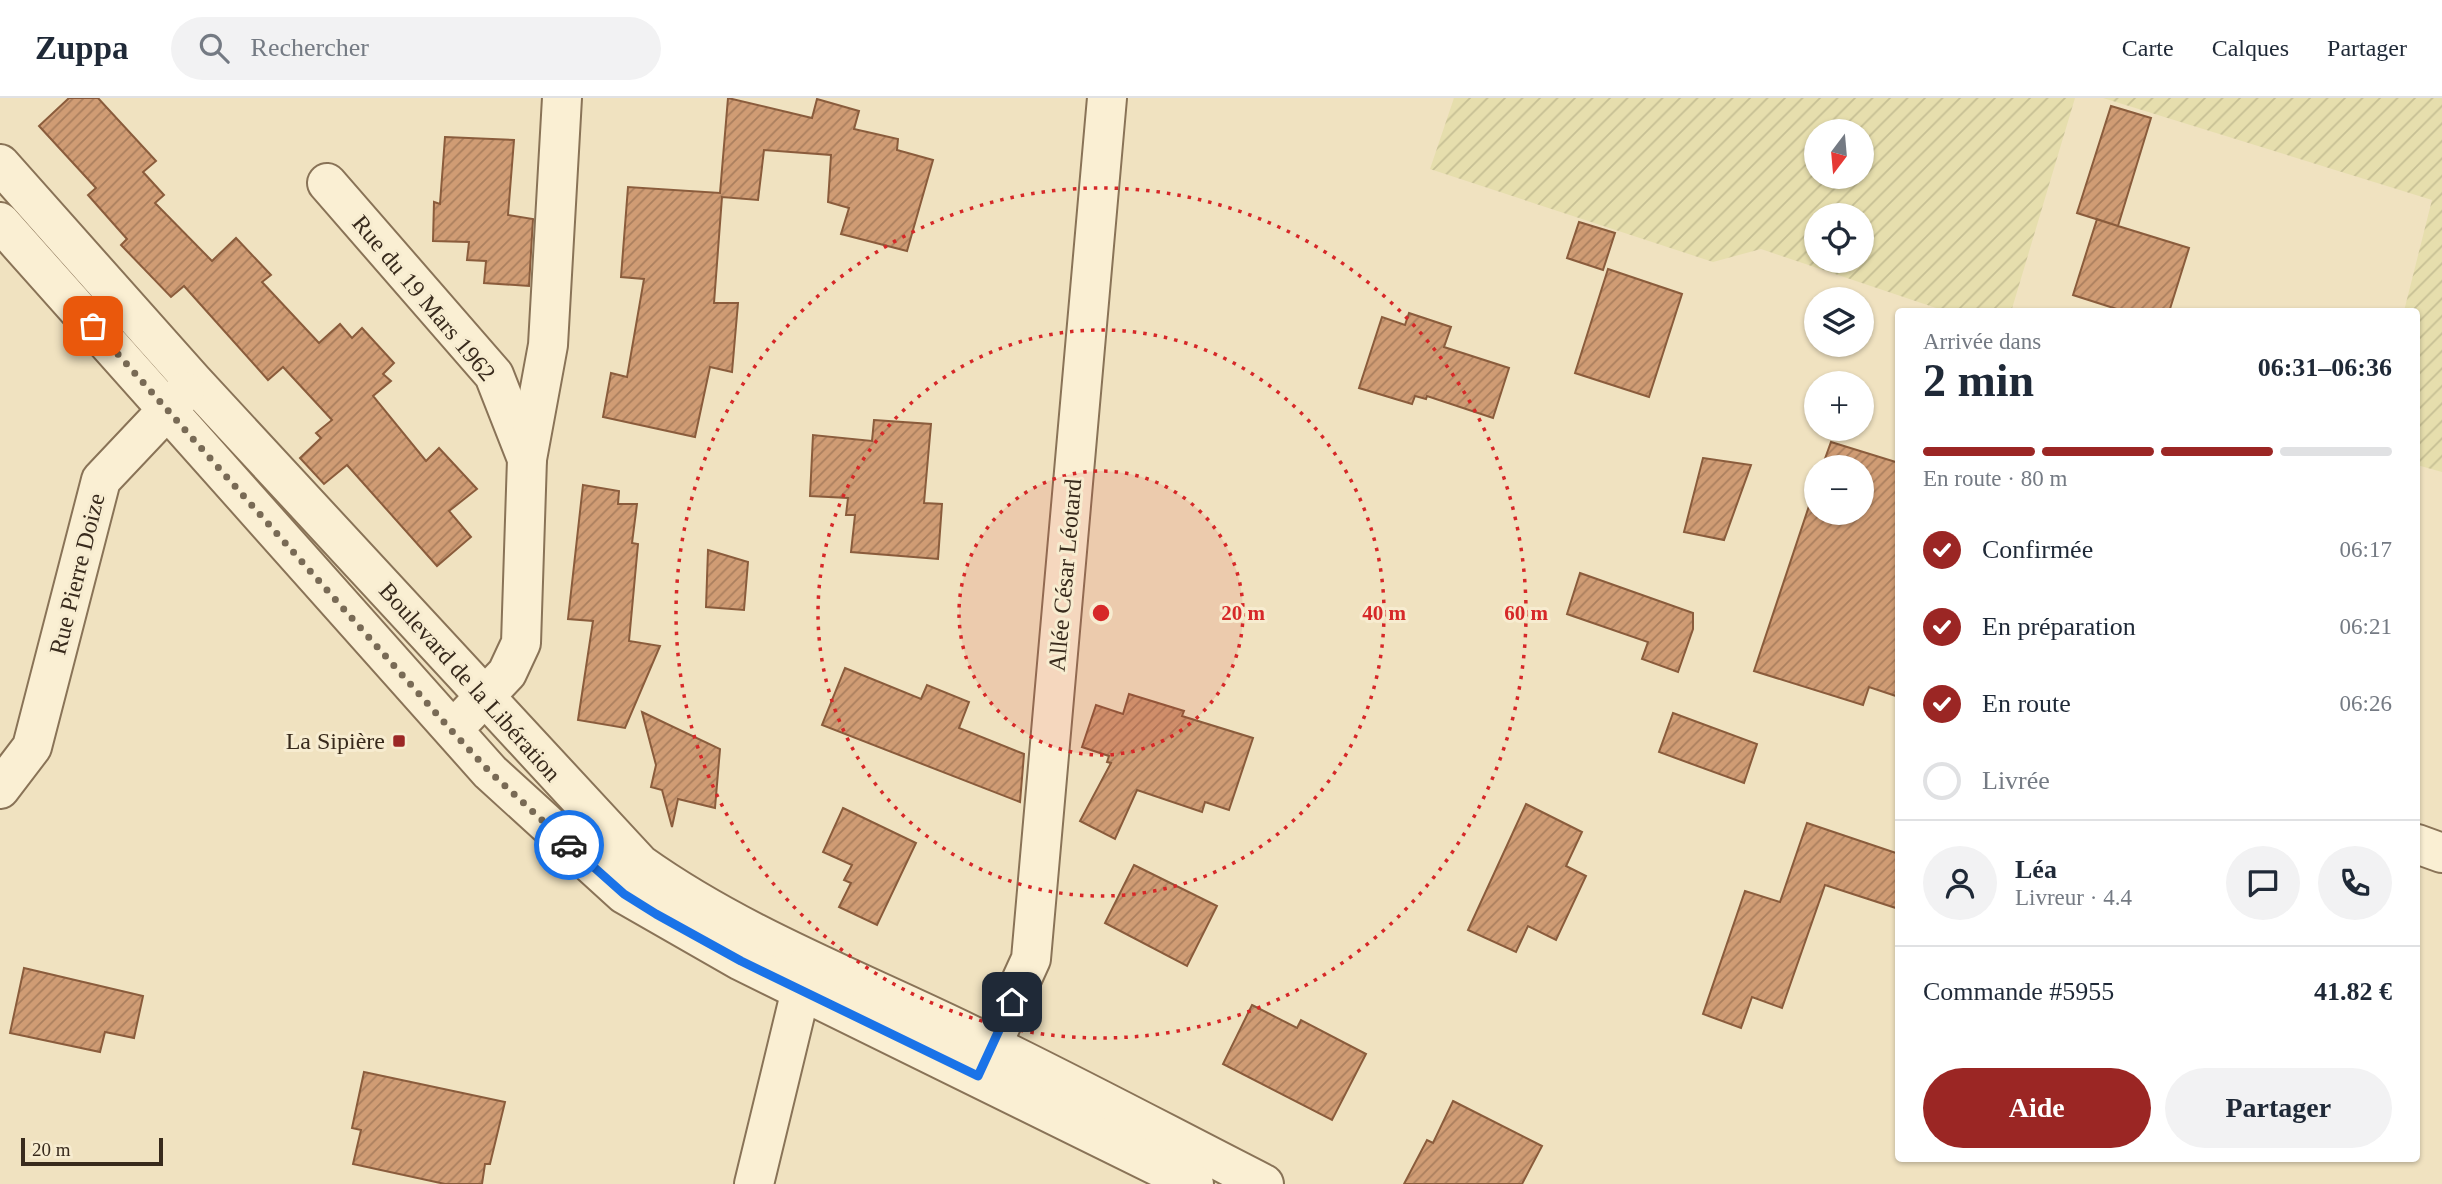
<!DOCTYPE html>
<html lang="fr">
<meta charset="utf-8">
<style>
body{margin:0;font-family:Georgia,serif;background:#f2f2f3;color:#1f2937;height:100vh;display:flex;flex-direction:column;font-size:26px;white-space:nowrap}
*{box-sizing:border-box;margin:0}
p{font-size:23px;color:#747a83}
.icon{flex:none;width:38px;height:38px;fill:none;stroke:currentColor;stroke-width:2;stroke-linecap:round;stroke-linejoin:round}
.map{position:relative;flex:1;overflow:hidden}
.sheet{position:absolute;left:1895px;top:210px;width:525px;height:854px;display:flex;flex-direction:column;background:#fff;border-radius:7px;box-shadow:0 2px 5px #0004}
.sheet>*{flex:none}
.needle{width:46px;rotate:196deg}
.buttons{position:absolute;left:1804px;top:21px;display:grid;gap:14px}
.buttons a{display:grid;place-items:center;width:70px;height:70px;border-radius:50%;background:#fff;box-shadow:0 2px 5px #0004;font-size:35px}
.scale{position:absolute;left:21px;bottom:18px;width:142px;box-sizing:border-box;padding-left:7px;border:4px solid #382a1c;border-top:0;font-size:19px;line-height:24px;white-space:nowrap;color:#382a1c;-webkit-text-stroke:5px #f7ecd0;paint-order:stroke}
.pin{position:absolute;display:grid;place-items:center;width:60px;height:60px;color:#fff;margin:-30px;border-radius:14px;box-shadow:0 4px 10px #0006}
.courier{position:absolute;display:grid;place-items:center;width:70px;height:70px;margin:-35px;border:5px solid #1a73e8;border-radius:50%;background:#fff;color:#222;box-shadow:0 2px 9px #0007}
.head em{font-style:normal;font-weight:700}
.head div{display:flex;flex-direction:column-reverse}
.head{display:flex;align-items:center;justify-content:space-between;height:119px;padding:0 28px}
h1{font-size:46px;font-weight:700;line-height:52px}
.bar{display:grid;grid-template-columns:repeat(4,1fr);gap:10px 7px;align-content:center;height:84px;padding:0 28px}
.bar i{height:9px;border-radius:5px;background:#e0e1e3}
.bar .current{background:#9b2624}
.bar p{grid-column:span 4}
.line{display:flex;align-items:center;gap:18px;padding:0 28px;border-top:2px solid #e0e1e3}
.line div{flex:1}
.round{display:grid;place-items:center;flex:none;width:74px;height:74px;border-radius:37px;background:#f2f2f3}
ol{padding:0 28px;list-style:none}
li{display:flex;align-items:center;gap:21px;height:77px}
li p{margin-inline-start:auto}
li .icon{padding:7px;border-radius:50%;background:#9b2624;color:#fff;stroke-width:4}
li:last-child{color:#747a83}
li i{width:38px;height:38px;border:4px solid #e0e1e3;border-radius:50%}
.primary-button{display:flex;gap:14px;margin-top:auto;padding:14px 28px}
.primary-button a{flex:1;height:80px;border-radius:42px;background:#9b2624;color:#fff;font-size:28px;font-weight:700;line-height:80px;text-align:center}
.primary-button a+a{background:#f2f2f3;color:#1f2937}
header{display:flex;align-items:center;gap:42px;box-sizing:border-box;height:98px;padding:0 35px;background:#fff;border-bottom:2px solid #e0e1e3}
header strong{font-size:33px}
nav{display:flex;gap:38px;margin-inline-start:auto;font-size:24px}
.search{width:490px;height:63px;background:#f2f2f3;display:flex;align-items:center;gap:18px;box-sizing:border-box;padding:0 24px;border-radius:38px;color:#747a83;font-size:26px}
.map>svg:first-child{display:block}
.farmland{fill:url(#farmland-furrows);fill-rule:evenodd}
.building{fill:url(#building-hatch);stroke:#8a5c3c;stroke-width:2}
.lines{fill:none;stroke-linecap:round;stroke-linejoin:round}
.minor-casing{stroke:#897357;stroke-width:42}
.minor{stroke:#faefd3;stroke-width:38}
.done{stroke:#786a55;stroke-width:7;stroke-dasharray:0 12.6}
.route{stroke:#1a73e8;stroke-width:9}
.ring{fill:none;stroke:#d62828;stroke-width:3.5;stroke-dasharray:3.5 7}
.poi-dot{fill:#9b2624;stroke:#f7ecd0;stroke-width:2.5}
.labels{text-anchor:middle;stroke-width:6;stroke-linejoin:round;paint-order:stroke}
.street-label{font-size:24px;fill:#382a1c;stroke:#f7ecd0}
.poi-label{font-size:24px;fill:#382a1c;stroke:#f7ecd0;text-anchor:end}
.centre{fill:#d62828;stroke:#f7ecd0;stroke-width:3.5}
.ring-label{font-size:21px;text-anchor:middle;font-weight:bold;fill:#d62828;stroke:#f7ecd0;stroke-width:6;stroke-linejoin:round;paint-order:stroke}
</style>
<header>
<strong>Zuppa</strong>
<div class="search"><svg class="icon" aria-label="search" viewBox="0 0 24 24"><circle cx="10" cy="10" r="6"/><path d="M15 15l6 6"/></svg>Rechercher</div>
<nav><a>Carte</a><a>Calques</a><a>Partager</a></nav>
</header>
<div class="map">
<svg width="2442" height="1086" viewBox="0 0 2442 1086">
<defs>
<pattern id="farmland-furrows" width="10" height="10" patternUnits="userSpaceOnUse" patternTransform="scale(1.75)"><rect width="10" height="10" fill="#e6dead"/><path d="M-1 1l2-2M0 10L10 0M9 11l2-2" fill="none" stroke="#c6bf94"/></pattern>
<pattern id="building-hatch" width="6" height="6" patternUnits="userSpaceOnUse" patternTransform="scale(1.75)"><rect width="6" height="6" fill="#d09c74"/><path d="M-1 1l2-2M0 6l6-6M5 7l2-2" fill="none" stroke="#aa7f5e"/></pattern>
</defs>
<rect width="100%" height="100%" fill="#f0e2c0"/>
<!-- farmland -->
<g class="farmland">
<path d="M 1454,0 L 2075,0 L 2011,214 L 1945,213 L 1761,151 L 1713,164 L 1430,71 ZM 1816,33 L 1862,33 L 1862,79 L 1816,79 ZM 1816,117 L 1862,117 L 1862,163 L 1816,163 Z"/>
<path d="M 2103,0 L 2442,0 L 2442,374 L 2417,367 L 2417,214 L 2404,213 L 2432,102 Z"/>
</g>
<!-- building -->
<g class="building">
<path d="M 69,0 L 98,0 L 156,63 L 143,74 L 164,97 L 155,105 L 212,163 L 236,140 L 271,177 L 262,184 L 319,245 L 340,226 L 352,240 L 362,230 L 394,265 L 383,276 L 391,283 L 373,298 L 426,363 L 439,350 L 477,391 L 449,413 L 471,439 L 437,468 L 347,367 L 324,386 L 300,360 L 321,340 L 316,335 L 332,322 L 283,269 L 268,282 L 184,188 L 171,199 L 121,147 L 127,141 L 88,97 L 96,90 L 39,28 Z"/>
<path d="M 728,0 L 812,20 L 817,1 L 859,13 L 854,31 L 898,41 L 897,52 L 933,62 L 907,153 L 841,136 L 849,110 L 828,104 L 831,57 L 764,52 L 758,102 L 722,99 L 714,205 L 738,205 L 732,274 L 710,269 L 695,339 L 603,319 L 611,275 L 627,279 L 644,181 L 621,179 L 628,89 L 720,95 Z"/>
<path d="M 2111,8 L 2151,20 L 2118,128 L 2189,150 L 2169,214 L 2126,214 L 2073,197 L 2097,121 L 2118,128 L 2077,115 Z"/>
<path d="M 445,39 L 514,42 L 508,117 L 533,121 L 529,188 L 484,185 L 486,163 L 467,162 L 469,144 L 433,143 L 434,104 L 440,106 Z"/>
<path d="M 1579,124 L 1615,135 L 1603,172 L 1567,160 Z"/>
<path d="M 1608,171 L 1682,196 L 1649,299 L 1575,275 Z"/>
<path d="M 1409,215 L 1451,229 L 1444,249 L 1509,270 L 1493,320 L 1427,298 L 1426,301 L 1415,298 L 1412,306 L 1359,290 L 1382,219 L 1405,227 Z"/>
<path d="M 874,322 L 931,326 L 924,405 L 942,406 L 938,461 L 851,454 L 855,417 L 846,417 L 848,400 L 810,398 L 813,337 L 872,343 Z"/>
<path d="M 1831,344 L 1899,365 L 1899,599 L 1869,589 L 1863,607 L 1754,573 L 1816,387 L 1816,415 L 1862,415 L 1862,369 L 1822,369 Z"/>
<path d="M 1703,360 L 1751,367 L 1724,442 L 1684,434 Z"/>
<path d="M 583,387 L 619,393 L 618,406 L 637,406 L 632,445 L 638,446 L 629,543 L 660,548 L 625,630 L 578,622 L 593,523 L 568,521 Z"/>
<path d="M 708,452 L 748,464 L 744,512 L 706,509 Z"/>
<path d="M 1580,475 L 1693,515 L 1693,531 L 1678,574 L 1642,561 L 1648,544 L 1567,516 Z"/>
<path d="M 845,570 L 921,601 L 927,587 L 969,604 L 959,630 L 1024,656 L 1020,704 L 822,627 Z"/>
<path d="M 1129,596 L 1184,613 L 1182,618 L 1253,640 L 1229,712 L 1205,704 L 1202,714 L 1137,692 L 1115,741 L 1080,723 L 1111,665 L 1107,664 L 1109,658 L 1082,649 L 1096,607 L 1123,616 Z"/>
<path d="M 642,614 L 720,651 L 715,710 L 678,701 L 672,729 L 662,692 L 651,689 L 656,667 Z"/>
<path d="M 1673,615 L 1757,646 L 1744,685 L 1659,654 Z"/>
<path d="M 1526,706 L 1582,734 L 1566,768 L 1586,778 L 1556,842 L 1528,828 L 1516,854 L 1468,832 Z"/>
<path d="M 843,710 L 916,745 L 877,827 L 839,809 L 851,785 L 844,782 L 852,767 L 823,754 Z"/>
<path d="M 1807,725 L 1899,756 L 1899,811 L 1825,787 L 1782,910 L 1752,899 L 1741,930 L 1703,916 L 1745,793 L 1780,804 Z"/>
<path d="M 1134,767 L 1217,808 L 1187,868 L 1105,825 Z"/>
<path d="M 24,870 L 143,898 L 134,940 L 105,934 L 100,954 L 10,935 Z"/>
<path d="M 1252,907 L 1297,930 L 1301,922 L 1366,956 L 1332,1022 L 1223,966 Z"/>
<path d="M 364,974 L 505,1004 L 490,1066 L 485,1066 L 482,1086 L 445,1086 L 353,1066 L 361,1032 L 352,1030 Z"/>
<path d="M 1453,1003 L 1542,1048 L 1522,1086 L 1404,1086 L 1427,1042 L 1433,1045 Z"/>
</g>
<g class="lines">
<defs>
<g id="minor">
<path d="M 0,66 L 193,283 L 640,766 C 734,833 843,876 946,925 C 1054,976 1158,1032 1264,1086"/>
<path d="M 327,85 L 494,277 L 527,361 L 521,545 L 507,575 L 466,618"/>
<path d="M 0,124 L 490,674 L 624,796 L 741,863 L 1194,1086"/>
<path d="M 527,361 L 548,247 L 562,0"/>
<path d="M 0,691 L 32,649 L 101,382 L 185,293"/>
<path d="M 2417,746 L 2442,755"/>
<path d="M 981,971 L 1031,861 L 1107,0"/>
<path d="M 754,1086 L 807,867"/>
</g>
</defs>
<!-- minor casing -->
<use href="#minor" class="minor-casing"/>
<!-- minor -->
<use href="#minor" class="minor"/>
</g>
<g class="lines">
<!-- done -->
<path class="done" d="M 93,228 L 451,632 L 490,674 L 569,747"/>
<!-- route -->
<path class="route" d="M 569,747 L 624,796 L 656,816 L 741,863 L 978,978 L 1012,904"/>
</g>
<!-- distance rings -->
<circle cx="1101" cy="515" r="142" fill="#d62828" fill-opacity=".12"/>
<g class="ring">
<circle cx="1101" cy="515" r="142"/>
<circle cx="1101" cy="515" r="283"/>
<circle cx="1101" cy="515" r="425"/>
</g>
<!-- markers -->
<rect class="poi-dot" x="392" y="636" width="14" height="14" rx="3.5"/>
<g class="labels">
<!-- street labels -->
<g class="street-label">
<text transform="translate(424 200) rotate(50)" y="8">Rue du 19 Mars 1962</text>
<text transform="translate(77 476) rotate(-76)" y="8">Rue Pierre Doize</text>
<text transform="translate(1065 477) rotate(-85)" y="8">Allée César Léotard</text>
<text transform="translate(470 584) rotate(48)" y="8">Boulevard de la Libération</text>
</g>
<!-- poi labels -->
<g class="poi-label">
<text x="385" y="651">La Sipière</text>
</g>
</g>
<circle cx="1101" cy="515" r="10" class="centre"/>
<g class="ring-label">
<text x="1243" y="522">20 m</text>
<text x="1384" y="522">40 m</text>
<text x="1526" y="522">60 m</text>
</g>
</svg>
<div class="buttons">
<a><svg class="needle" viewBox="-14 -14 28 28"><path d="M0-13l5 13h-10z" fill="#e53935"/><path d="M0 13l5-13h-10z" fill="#747a83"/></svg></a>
<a><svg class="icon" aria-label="locate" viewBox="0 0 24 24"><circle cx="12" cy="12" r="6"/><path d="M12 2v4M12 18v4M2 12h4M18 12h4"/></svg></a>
<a><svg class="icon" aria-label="layers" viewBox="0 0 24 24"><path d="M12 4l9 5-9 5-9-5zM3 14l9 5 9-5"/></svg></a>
<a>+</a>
<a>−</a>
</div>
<div class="scale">20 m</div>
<div class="pin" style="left:93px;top:228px;background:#ea580c"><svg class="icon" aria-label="bag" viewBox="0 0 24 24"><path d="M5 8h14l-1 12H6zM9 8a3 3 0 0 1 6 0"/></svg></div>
<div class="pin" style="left:1012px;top:904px;background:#1f2937"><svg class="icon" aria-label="home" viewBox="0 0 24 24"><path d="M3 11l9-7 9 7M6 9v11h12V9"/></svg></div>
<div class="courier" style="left:569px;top:747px"><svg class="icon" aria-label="car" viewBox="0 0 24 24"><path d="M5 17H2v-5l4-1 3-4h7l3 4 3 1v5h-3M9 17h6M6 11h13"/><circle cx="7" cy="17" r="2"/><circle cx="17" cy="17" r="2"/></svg></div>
<section class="sheet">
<div class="head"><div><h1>2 min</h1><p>Arrivée dans</p></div><em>06:31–06:36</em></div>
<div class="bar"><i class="current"></i><i class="current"></i><i class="current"></i><i></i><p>En route · 80 m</p></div>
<ol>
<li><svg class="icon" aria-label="check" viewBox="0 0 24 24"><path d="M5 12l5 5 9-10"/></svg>Confirmée<p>06:17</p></li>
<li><svg class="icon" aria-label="check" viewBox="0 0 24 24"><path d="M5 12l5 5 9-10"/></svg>En préparation<p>06:21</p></li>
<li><svg class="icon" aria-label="check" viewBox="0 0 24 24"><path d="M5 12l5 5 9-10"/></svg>En route<p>06:26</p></li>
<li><i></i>Livrée</li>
</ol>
<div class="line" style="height:126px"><a class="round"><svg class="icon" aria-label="person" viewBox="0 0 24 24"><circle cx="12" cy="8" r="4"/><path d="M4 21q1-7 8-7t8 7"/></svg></a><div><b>Léa</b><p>Livreur · 4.4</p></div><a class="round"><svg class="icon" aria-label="chat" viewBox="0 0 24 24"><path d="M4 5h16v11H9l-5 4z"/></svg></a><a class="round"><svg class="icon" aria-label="phone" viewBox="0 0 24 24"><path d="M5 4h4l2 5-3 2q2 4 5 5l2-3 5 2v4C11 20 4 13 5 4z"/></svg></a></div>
<div class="line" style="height:91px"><div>Commande #5955</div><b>41.82 €</b></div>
<div class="primary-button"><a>Aide</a><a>Partager</a></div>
</section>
</div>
